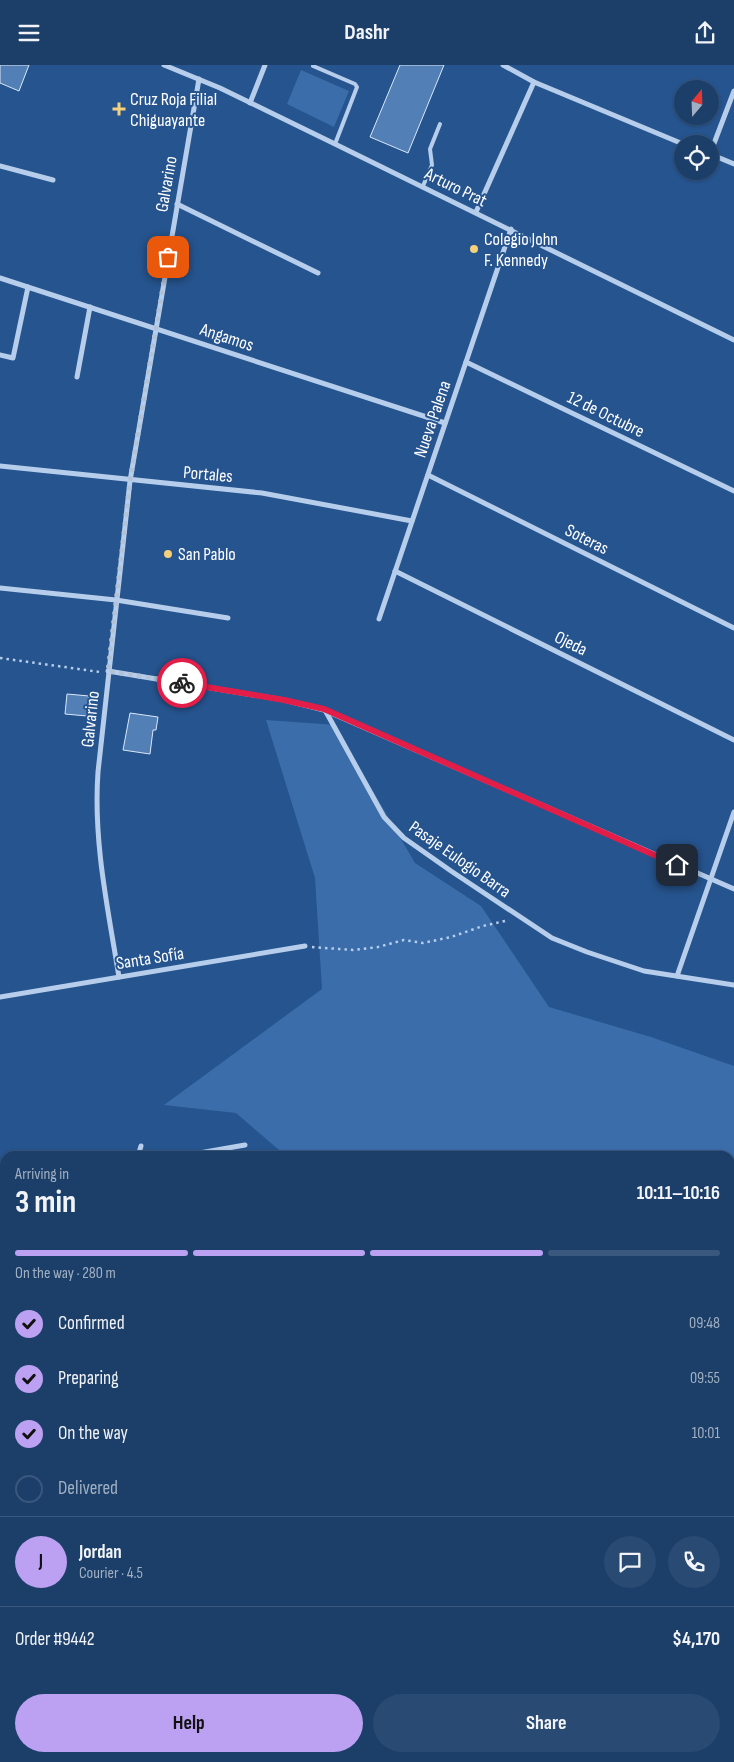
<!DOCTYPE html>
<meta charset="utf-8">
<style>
body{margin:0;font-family:"Sofia Sans Condensed",sans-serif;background:#294a72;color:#f1f3f6;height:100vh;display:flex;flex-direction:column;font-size:19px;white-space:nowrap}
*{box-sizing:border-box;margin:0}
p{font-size:16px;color:#a0afc1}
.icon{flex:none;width:28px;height:28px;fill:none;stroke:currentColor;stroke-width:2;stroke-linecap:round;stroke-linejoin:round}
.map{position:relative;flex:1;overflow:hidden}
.drawer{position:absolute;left:0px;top:1086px;width:735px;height:611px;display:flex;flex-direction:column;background:#1c3f6a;border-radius:15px 15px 0 0;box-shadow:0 1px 4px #0004,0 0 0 1px #3a587e}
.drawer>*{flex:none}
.needle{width:32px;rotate:19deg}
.controls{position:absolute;left:674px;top:15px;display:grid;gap:10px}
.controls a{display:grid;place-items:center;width:45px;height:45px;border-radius:50%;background:#1c3f6a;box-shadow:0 1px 4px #0004,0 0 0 1px #3a587e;font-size:25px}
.pin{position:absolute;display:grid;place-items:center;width:42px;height:42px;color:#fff;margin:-21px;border-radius:10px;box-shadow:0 2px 8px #0006}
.courier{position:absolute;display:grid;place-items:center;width:50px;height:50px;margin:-25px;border:4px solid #e11d48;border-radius:50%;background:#fff;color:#222;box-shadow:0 1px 6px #0007}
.overview em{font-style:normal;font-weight:700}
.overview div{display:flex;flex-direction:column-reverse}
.overview{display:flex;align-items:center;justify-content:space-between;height:85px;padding:0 15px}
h1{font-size:32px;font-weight:700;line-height:38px}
.bar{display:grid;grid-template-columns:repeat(4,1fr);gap:8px 5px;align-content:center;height:60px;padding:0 15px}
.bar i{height:6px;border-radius:4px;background:#3a587e}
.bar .on{background:#bca0f2}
.bar p{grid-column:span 4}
.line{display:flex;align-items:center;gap:12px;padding:0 15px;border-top:1px solid #3a587e}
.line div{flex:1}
.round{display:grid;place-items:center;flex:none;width:52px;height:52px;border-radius:26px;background:#294a72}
ol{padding:0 15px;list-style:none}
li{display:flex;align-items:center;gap:15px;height:55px}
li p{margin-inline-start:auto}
li .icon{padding:5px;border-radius:50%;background:#bca0f2;color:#111;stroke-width:4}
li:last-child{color:#a0afc1}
li i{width:28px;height:28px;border:2px solid #3a587e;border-radius:50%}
.action{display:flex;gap:10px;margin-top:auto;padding:10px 15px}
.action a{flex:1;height:58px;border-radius:30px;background:#bca0f2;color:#111;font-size:20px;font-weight:700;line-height:58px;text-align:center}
.action a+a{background:#294a72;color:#f1f3f6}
header{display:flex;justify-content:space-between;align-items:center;height:65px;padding:0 15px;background:#1c3f6a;font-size:22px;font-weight:700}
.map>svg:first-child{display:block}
.green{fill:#3a6daa}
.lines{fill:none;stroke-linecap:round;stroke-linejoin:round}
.stream{stroke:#aac9eb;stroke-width:4}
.building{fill:#527fb6;stroke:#dae8f8}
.path{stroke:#b6ceeb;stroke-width:2.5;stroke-dasharray:2.5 4;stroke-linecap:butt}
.service{stroke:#b6ceeb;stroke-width:4}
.minor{stroke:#b6ceeb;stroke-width:5}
.done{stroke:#b3c3d7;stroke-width:5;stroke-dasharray:0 9}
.route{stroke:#e11d48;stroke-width:6}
.poi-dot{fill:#f4d07b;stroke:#26548e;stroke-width:2}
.labels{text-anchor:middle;stroke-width:4;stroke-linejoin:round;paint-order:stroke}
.poi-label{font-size:18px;fill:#fff;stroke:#26548e;text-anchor:start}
.street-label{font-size:18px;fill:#fff;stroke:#26548e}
</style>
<header><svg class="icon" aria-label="menu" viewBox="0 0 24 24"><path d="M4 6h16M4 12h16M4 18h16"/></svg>Dashr<svg class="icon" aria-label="share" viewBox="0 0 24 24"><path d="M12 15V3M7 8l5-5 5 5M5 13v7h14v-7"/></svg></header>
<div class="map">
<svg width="734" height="1697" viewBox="0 0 734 1697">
<rect width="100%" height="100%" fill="#26548e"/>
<!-- green -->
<g class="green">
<path d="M 301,5 L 349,26 L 334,62 L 287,39 Z"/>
<path d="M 266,655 L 336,660 L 360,704 L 415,798 L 481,841 L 549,942 L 651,972 L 734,1001 L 734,1697 L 662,1697 L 660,1693 L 730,1692 L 730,1091 L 286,1091 L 236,1048 L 164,1040 L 322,924 L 315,813 Z"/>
<path d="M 367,1693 L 441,1693 L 441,1697 L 368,1697 Z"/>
</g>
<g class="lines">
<!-- stream -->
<g class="stream">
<path d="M 0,1150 L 5,1151"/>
<path d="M 141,1692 L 143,1697"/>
</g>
</g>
<!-- building -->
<g class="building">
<path d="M 0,0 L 29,0 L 19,26 L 0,18 Z"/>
<path d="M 400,0 L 444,0 L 408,88 L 370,72 Z"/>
<path d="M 67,629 L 89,631 L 87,651 L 65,649 Z"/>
<path d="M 130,648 L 158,652 L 156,665 L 153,665 L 150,689 L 123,685 Z"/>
</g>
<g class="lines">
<!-- path -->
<g class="path">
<path d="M 0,593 L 100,607"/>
<path d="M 312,882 L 353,885 L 378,882 L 404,875 L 423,878 L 451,872 L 483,861 L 509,855"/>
<path d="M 0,1136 L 5,1136"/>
</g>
<!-- service -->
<g class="service">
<path d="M 313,1 L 355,19 L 357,22 L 335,79"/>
<path d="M 423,121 L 432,100 L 430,84 L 440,59"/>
</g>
<!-- minor -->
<g class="minor">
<path d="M 164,0 L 220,23 L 335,79 L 734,275"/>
<path d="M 503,0 L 534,17 L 683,79"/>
<path d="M 250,38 L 265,0"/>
<path d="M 710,89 L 734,26"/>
<path d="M 710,89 L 734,99"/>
<path d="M 0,101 L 53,115"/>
<path d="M 177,139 L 318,208"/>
<path d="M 476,147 L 534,17"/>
<path d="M 0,213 L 445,358"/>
<path d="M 0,290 L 13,293 L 28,222"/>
<path d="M 466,297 L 734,426"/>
<path d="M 77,312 L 90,242"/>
<path d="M 0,401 L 262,428 L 412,456"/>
<path d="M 428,410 L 734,563"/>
<path d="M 395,506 L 734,675"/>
<path d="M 0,523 L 116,535 L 228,553"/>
<path d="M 379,554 L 511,164"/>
<path d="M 108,606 L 284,635 L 324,645 L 734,824"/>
<path d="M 325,645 L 384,752 L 404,773 L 451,806 L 552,873 L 587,887 L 644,906 L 734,920"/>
<path d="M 677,911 L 734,747"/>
<path d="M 119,912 C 108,844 93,776 98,707 L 130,416 L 199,14"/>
<path d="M 0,932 L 305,881"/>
<path d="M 138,1091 L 141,1081"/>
<path d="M 188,1091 L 188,1090 L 245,1080"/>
<path d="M 157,1692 L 157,1697"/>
</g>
</g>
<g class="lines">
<!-- done -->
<path class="done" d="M 168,192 L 130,416 L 108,606 L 182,618"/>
<!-- route -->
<path class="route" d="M 182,618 L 284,635 L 324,644 L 677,800"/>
</g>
<!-- markers -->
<g class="poi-dot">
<path d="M116.5 36.5h5v5h5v5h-5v5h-5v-5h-5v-5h5z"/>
<circle cx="474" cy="184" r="5"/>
<circle cx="168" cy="489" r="5"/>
</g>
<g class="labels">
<!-- poi labels -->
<g class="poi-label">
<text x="130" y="40">Cruz Roja Filial<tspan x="130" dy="21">Chiguayante</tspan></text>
<text x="484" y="180">Colegio John<tspan x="484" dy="21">F. Kennedy</tspan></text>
<text x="178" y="495">San Pablo</text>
</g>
<!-- street labels -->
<g class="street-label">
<text transform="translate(166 119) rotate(-80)" y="6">Galvarino</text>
<text transform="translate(456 122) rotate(26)" y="6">Arturo Prat</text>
<text transform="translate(227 272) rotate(18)" y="6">Angamos</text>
<text transform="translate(606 349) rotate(26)" y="6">12 de Octubre</text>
<text transform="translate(432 354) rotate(-71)" y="6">Nueva Palena</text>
<text transform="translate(208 409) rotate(5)" y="6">Portales</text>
<text transform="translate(587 474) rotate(27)" y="6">Soteras</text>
<text transform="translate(571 578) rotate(26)" y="6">Ojeda</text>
<text transform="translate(90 654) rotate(-84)" y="6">Galvarino</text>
<text transform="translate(460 794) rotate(35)" y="6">Pasaje Eulogio Barra</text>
<text transform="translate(150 893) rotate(-9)" y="6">Santa Sofía</text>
</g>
</g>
</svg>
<div class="controls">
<a><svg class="needle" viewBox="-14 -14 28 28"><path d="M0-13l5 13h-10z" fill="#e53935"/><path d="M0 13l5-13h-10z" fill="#a0afc1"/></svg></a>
<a><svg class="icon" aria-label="locate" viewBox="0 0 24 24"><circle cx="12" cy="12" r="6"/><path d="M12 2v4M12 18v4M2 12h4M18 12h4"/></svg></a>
</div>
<div class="pin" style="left:168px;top:192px;background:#ea580c"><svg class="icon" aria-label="bag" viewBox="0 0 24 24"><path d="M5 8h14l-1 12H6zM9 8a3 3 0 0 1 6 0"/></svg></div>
<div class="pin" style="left:677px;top:800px;background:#1f2937"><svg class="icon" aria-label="home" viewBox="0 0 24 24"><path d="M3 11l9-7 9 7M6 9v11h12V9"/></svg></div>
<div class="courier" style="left:182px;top:618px"><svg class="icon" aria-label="bike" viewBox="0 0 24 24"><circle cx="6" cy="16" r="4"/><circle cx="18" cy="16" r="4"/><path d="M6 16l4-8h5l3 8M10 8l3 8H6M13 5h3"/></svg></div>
<section class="drawer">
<div class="overview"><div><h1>3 min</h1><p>Arriving in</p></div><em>10:11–10:16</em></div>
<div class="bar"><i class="on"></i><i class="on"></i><i class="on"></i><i></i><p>On the way · 280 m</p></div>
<ol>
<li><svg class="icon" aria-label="check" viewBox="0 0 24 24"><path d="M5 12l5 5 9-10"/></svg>Confirmed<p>09:48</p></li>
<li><svg class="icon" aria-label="check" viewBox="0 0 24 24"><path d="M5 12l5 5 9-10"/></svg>Preparing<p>09:55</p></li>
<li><svg class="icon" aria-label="check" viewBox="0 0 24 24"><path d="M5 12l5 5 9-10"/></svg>On the way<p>10:01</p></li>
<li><i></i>Delivered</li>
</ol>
<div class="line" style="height:90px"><b class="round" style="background:#bca0f2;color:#111">J</b><div><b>Jordan</b><p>Courier · 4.5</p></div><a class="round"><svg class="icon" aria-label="chat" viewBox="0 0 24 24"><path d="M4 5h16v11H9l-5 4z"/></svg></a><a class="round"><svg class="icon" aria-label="phone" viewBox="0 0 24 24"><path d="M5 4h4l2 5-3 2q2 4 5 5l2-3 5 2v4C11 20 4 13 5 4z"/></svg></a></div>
<div class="line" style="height:65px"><div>Order #9442</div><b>$4,170</b></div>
<div class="action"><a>Help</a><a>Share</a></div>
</section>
</div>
